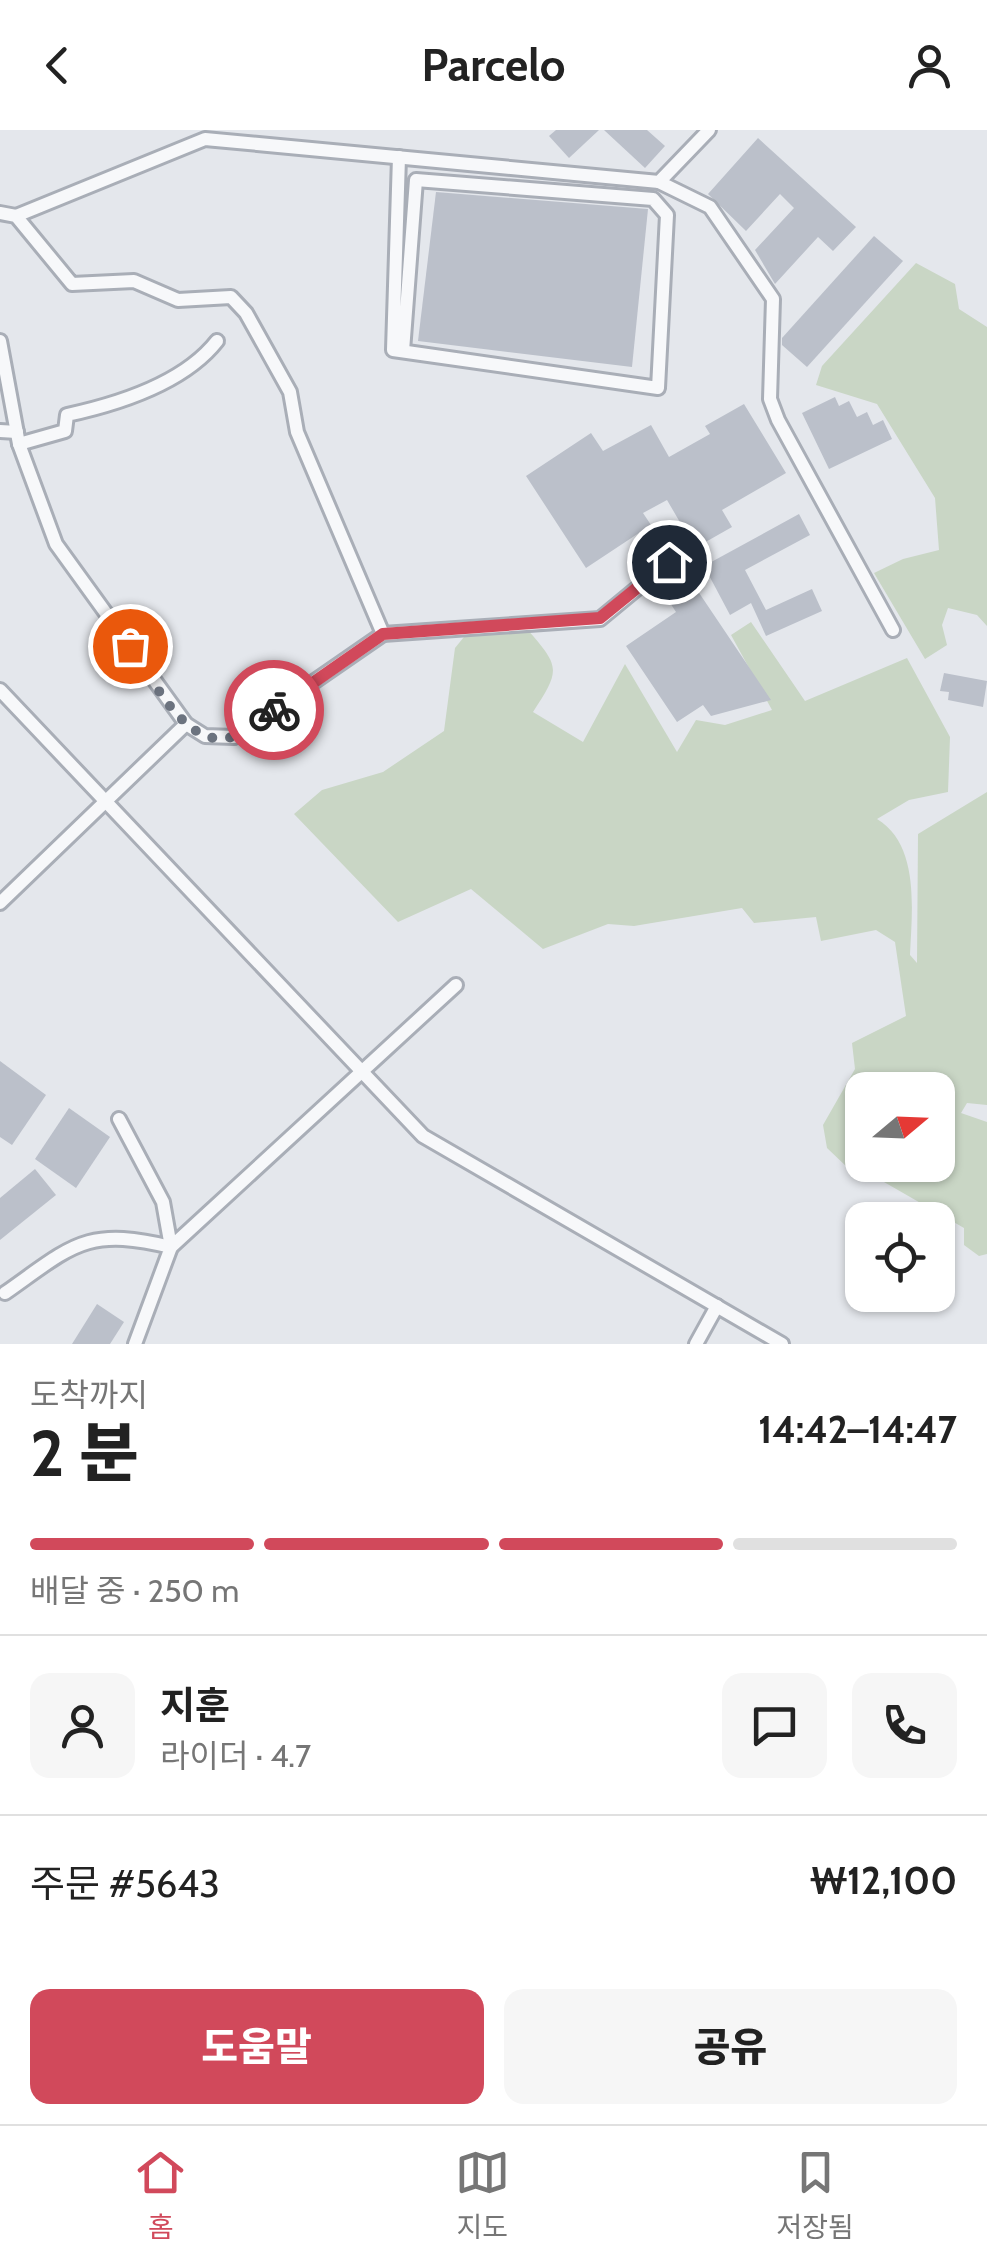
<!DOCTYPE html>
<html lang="ko">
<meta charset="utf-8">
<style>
body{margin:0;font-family:Cabin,"Noto Sans KR",sans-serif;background:#f6f6f6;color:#222;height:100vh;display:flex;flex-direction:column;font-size:38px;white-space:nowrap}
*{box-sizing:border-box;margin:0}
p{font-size:32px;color:#767676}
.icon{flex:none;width:55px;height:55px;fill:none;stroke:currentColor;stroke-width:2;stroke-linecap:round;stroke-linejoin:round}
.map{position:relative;height:1214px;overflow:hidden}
.details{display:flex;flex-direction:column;background:#fff;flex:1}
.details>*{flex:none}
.needle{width:65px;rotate:71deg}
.fabs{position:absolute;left:845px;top:942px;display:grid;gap:20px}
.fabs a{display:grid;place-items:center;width:110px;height:110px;border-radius:20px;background:#fff;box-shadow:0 2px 8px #0004;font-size:50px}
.pin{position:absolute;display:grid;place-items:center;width:85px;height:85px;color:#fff;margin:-42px;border:5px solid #fff;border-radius:50%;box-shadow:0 2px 10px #0007}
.courier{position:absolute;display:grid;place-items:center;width:100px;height:100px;margin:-50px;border:8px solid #d1495b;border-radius:50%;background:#fff;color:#222;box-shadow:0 2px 12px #0007}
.overview em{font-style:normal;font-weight:800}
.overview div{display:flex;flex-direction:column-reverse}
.overview{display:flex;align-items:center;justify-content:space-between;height:170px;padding:0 30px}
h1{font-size:65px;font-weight:800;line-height:75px}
.bar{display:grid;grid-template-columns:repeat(4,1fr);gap:15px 10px;align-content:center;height:120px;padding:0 30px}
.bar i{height:12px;border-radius:8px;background:#e0e0e0}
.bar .current{background:#d1495b}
.bar p{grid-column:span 4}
.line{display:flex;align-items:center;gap:25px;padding:0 30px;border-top:2px solid #e0e0e0}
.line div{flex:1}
.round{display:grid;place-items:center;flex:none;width:105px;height:105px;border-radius:20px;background:#f6f6f6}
.primary-button{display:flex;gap:20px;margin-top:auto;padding:20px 30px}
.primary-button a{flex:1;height:115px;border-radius:20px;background:#d1495b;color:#fff;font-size:40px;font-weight:800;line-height:115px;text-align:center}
.primary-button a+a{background:#f6f6f6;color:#222}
header{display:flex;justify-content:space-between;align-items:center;height:130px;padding:0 30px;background:#fff;font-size:45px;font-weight:800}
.tab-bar{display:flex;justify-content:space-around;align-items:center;height:140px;border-top:2px solid #e0e0e0;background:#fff;font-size:28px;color:#767676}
.tab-bar a{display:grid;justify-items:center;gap:5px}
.tab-bar .current{color:#d1495b}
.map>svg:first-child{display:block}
.green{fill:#c9d6c5;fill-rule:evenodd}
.building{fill:#bbc0ca}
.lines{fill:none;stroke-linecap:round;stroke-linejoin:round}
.street-casing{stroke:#a9aeb7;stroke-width:18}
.street{stroke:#f7f8fa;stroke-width:12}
.done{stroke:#6c737f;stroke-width:10;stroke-dasharray:0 18}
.route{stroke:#d1495b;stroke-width:12}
</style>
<header><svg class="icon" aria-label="back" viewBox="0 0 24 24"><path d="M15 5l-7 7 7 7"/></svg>Parcelo<svg class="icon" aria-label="person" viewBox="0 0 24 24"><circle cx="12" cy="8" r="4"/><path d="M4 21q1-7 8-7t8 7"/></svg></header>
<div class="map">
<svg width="987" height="1214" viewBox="0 0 987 1214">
<rect width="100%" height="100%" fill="#e4e7ec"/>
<!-- green -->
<g class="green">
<path d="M 916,133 L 955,154 L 959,179 L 987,197 L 987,496 L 977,485 L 948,478 L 942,495 L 947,515 L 925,529 L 874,443 L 903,429 L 939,420 L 935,368 L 877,274 L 816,255 L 822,236 Z"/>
<path d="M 751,492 L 805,571 L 907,528 L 950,607 L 948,662 L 909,670 L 877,689 C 920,715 912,780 910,825 L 917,833 L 918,704 L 987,662 L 987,975 L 967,973 L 961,983 L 987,992 L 987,1124 L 979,1126 L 964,1115 L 964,1098 L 884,1052 L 877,1039 L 848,1038 L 827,1018 L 823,995 L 855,939 L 852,913 L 906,886 L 895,812 L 876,800 L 821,811 L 816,787 L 754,793 L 742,778 L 634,796 L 608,794 L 543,819 L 471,759 L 398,792 L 294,684 L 322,660 L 383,642 L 444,601 L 455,518 L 468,502 L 527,499 C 560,537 561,539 533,582 L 583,612 L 625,534 L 677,622 L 696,590 L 725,595 L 772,580 L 731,505 ZM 862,960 L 938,960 L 938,1035 L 862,1035 Z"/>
</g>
<!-- building -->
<g class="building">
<path d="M 556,0 L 599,0 L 569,28 L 549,6 Z"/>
<path d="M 604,0 L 647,0 L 665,16 L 645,38 Z"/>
<path d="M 758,8 L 856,97 L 833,121 L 818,107 L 775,154 L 755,120 L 794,78 L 780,64 L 746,101 L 708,64 Z"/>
<path d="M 436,62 L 648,79 L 632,237 L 418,211 Z"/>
<path d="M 874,106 L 903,131 L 807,237 L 782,215 L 782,208 Z"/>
<path d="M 835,267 L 839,276 L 849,271 L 857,287 L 867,282 L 873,295 L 883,290 L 892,309 L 829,339 L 802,283 Z"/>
<path d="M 744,274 L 786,343 L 722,380 L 732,397 L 695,418 L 667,370 L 643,383 L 651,395 L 586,438 L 526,346 L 591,303 L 603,321 L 651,295 L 669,327 L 710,304 L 705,296 Z"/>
<path d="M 799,384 L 810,405 L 745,440 L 766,480 L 812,459 L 822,481 L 766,506 L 751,473 L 730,485 L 704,436 Z"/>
<path d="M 683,439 L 718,491 L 771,570 L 711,586 L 703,575 L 677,592 L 626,516 L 676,482 L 659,456 Z"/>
<path d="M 944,543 L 987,551 L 983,577 L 948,570 L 949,562 L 940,561 Z"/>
<path d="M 0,931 L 46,965 L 12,1015 L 0,1007 Z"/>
<path d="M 69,978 L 110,1007 L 76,1058 L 35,1029 Z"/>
<path d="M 35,1039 L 56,1065 L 0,1110 L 0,1068 Z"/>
<path d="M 97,1174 L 124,1192 L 110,1214 L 72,1214 Z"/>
</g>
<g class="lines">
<defs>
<g id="street">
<path d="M 399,27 L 393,220 L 658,258 L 667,85 L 653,69 L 416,50 L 403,221"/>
<path d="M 659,52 L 710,77 L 773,169 L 770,269 L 778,290 L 893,500"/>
<path d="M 0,83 L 16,86 L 72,154 L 134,151 L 178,170 L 231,167 L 246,183 L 290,262 L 297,302 L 383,504 L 234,607 L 205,606 L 186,594 L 56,414 L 19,314 L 0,211"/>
<path d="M 16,86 L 205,9 L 659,52 L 709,0"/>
<path d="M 0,301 L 17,302"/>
<path d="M 19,314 L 65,301 L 67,285 C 118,274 184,253 217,211"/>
<path d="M 383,504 L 600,489 L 669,432"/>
<path d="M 0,560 L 423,1006 L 782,1214"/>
<path d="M 0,773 L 186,594"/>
<path d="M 119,989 L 163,1072 L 171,1117 L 456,855"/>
<path d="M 5,1163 C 72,1116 86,1096 171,1117 L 135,1214"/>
<path d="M 696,1214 L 717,1176"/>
</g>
</defs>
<!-- street casing -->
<use href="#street" class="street-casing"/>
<!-- street -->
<use href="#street" class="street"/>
</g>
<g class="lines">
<!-- done -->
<path class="done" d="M 130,516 C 152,547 187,624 235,606 C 248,602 262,588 274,580"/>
<!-- route -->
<path class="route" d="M 274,580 L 383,504 L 600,488 L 669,432"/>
</g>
</svg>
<div class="fabs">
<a><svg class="needle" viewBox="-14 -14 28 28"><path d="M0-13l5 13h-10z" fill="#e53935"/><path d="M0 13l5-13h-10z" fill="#767676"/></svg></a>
<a><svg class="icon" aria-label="locate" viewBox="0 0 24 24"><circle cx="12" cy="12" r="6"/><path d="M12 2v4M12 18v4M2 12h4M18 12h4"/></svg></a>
</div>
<div class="pin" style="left:130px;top:516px;background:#ea580c"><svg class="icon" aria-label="bag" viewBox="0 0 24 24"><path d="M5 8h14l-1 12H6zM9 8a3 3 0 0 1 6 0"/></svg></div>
<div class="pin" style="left:669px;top:432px;background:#1f2937"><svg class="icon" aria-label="home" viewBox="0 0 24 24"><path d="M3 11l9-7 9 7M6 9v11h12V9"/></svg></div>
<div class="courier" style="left:274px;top:580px"><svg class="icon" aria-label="bike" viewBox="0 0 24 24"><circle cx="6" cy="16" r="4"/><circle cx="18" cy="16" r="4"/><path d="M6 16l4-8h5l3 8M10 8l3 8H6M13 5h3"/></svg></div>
</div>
<section class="details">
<div class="overview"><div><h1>2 분</h1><p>도착까지</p></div><em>14:42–14:47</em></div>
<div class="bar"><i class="current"></i><i class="current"></i><i class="current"></i><i></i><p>배달 중 · 250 m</p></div>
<div class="line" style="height:180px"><a class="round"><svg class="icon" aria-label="person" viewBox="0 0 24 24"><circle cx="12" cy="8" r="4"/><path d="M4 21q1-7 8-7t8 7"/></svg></a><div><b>지훈</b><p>라이더 · 4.7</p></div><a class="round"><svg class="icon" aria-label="chat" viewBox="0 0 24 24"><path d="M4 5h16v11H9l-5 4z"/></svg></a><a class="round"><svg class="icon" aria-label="phone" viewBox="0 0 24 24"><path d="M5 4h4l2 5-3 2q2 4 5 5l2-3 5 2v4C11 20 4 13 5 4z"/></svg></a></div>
<div class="line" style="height:130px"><div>주문 #5643</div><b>₩12,100</b></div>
<div class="primary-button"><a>도움말</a><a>공유</a></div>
</section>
<nav class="tab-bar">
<a class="current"><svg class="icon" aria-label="home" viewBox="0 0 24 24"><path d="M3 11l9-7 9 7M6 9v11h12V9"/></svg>홈</a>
<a><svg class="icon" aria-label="map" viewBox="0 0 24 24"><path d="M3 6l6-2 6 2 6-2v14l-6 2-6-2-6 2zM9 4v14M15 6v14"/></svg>지도</a>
<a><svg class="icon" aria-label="saved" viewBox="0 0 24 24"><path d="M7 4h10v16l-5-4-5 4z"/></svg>저장됨</a>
</nav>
